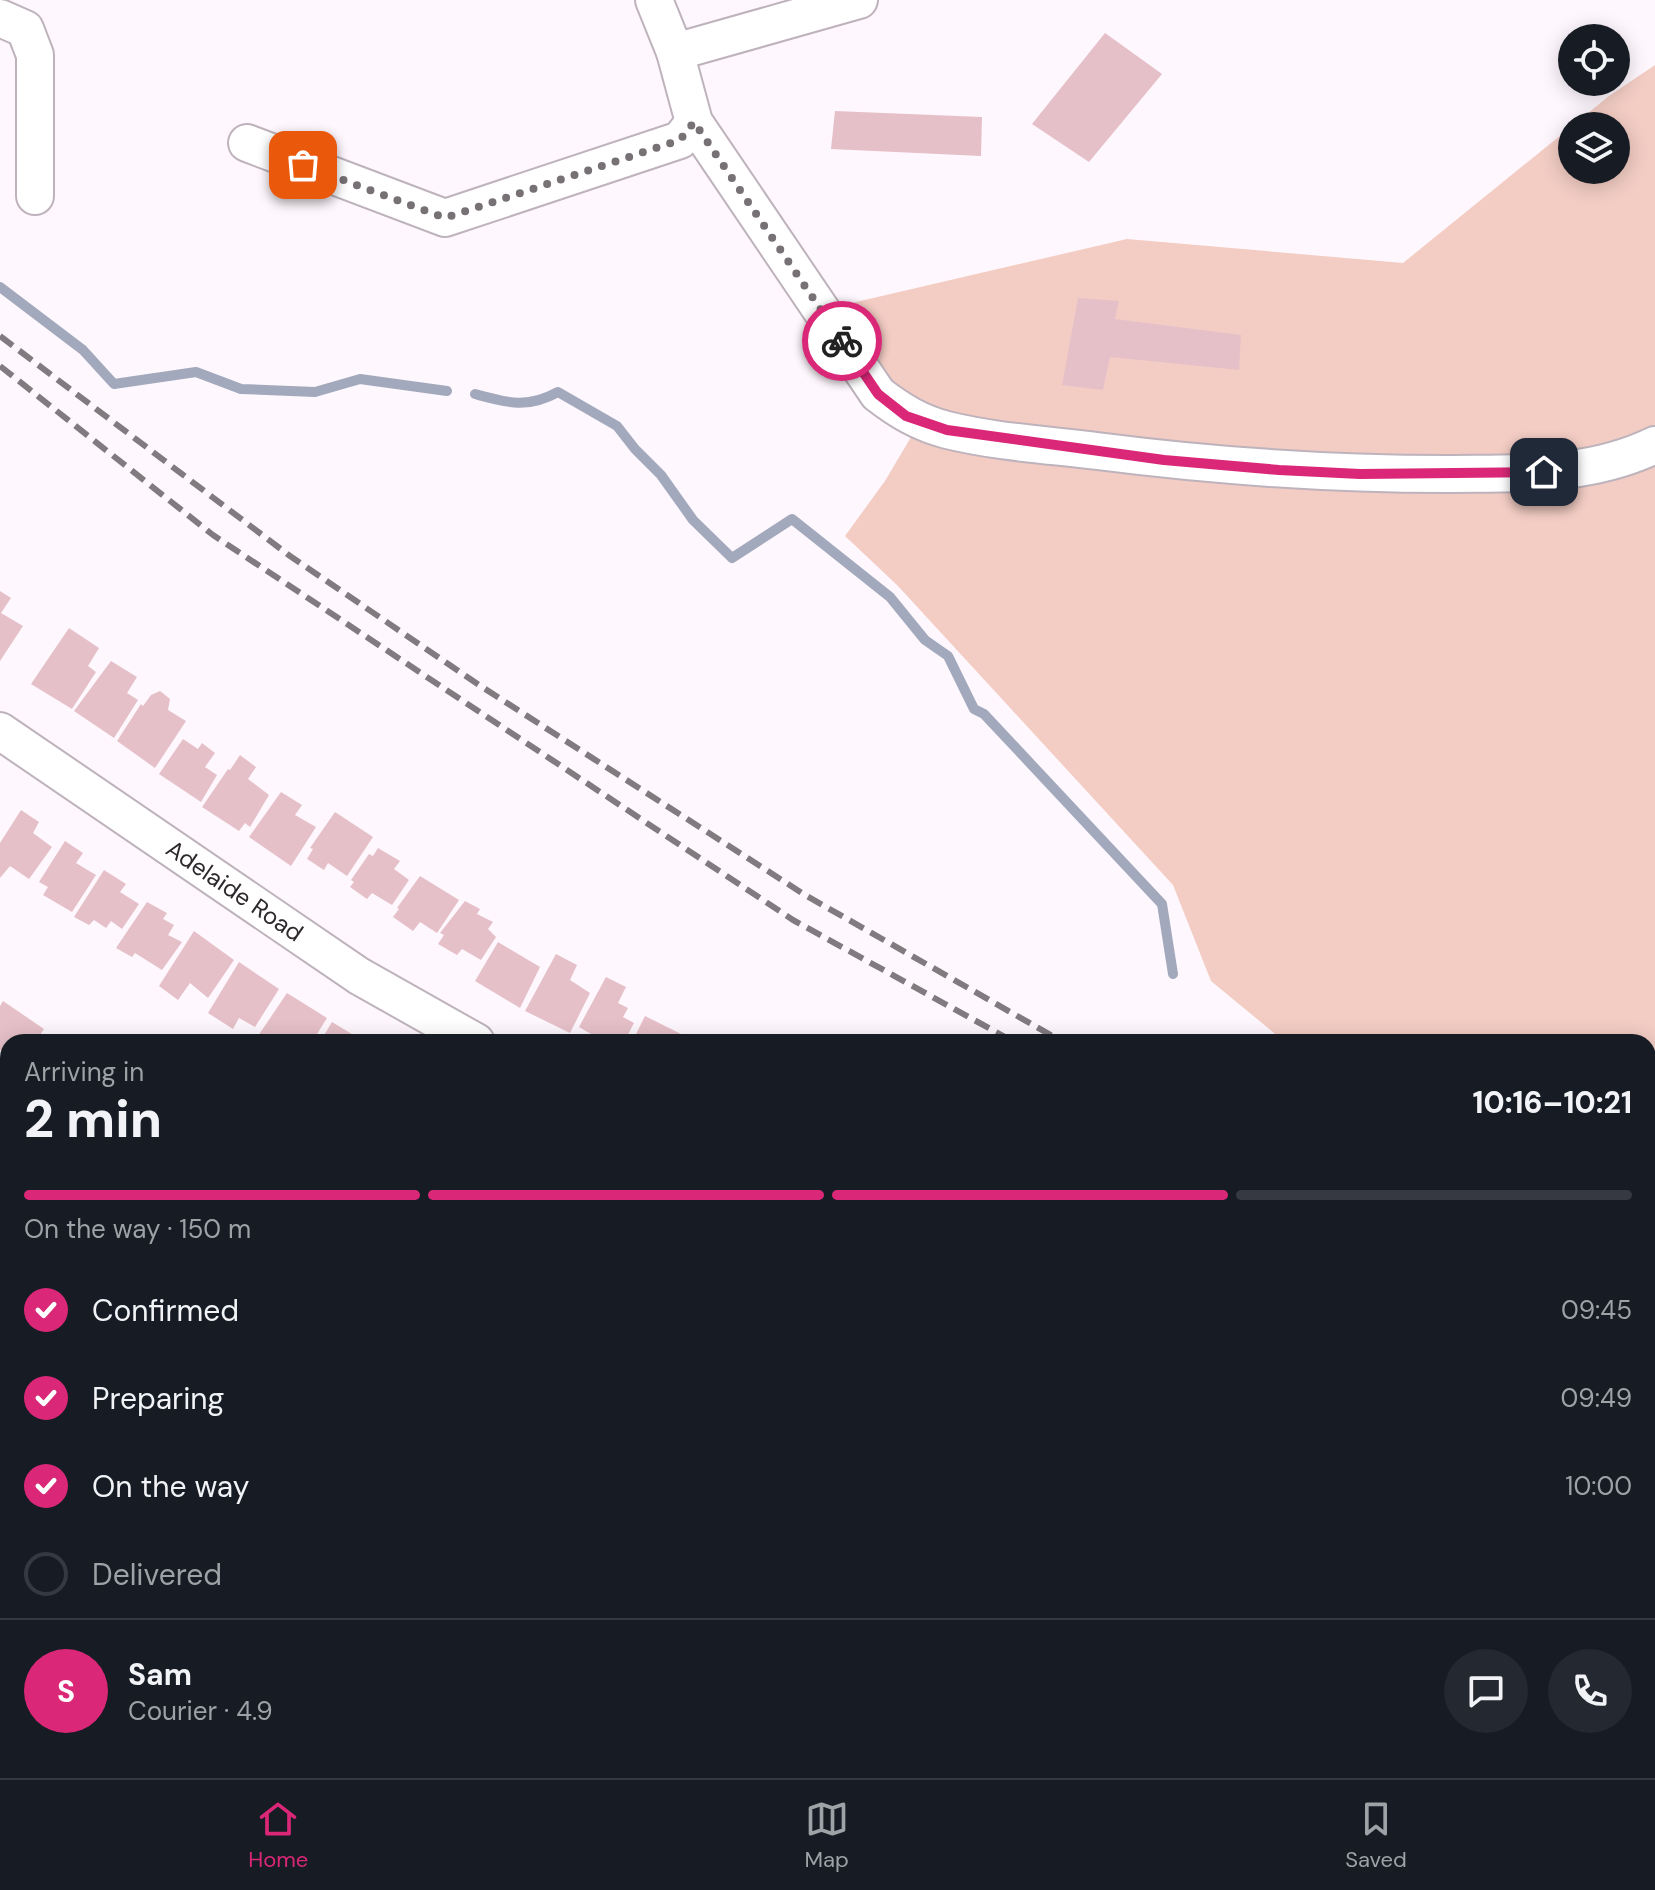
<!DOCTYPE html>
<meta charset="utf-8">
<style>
body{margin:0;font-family:"DM Sans",sans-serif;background:#242831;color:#f1f3f6;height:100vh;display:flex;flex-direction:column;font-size:30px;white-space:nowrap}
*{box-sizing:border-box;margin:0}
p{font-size:26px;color:#9ea1a6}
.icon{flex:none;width:44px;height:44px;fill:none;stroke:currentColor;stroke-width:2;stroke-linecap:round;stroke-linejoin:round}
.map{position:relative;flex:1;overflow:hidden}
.side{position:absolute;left:0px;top:1034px;width:1656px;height:744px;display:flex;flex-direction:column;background:#171b24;border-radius:24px 24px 0 0;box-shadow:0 4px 20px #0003}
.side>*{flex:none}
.fabs{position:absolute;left:1558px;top:24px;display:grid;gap:16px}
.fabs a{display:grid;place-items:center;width:72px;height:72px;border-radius:50%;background:#171b24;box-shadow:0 4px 20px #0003;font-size:40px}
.pin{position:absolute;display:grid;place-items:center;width:68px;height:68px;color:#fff;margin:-34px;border-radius:16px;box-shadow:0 4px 12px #0006}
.courier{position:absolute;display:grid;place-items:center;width:80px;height:80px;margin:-40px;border:6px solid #db2777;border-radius:50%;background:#fff;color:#222;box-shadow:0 2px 10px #0007}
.overview em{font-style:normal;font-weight:800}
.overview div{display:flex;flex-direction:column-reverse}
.overview{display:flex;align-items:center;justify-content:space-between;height:136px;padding:0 24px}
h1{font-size:52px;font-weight:800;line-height:60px}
.bar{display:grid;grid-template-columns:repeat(4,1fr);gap:12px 8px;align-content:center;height:96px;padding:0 24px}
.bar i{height:10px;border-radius:6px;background:#363941}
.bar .active{background:#db2777}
.bar p{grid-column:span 4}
.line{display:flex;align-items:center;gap:20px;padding:0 24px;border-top:2px solid #363941}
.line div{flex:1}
.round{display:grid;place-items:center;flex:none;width:84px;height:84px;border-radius:42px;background:#242831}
ol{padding:0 24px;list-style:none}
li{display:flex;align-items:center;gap:24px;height:88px}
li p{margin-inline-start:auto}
li .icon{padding:8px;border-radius:50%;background:#db2777;color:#fff;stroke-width:4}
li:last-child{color:#9ea1a6}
li i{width:44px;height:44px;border:4px solid #363941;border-radius:50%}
.dock{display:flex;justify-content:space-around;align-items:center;height:112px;border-top:2px solid #363941;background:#171b24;font-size:22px;color:#9ea1a6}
.dock a{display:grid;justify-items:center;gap:4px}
.dock .active{color:#db2777}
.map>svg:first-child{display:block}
.green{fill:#f3cdc4;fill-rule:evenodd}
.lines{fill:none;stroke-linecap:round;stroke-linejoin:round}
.stream{stroke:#a3a9bc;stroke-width:10}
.building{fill:#e6c0c9}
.minor-casing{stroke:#beb3bc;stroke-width:40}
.minor{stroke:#fff;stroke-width:36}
.rail{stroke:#817b80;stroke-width:6;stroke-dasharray:16 8;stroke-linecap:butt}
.done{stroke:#777176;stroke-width:8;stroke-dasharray:0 14.4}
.route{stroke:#db2777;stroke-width:10}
.labels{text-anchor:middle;stroke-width:6;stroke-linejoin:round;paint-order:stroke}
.street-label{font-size:24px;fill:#2e292d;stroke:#fff}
</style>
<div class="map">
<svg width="1655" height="1778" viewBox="0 0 1655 1778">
<rect width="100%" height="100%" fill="#fef7fd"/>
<!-- green -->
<path class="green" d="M 1655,65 L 1655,1236 L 1648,1233 L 1648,1042 L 1285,1042 L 1211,981 L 1173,885 L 898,586 L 845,536 L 885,481 L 924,415 L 883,391 L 826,309 L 1127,239 L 1403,263 L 1609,96 ZM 1572,126 L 1616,126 L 1616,170 L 1572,170 Z"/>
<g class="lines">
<!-- stream -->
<g class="stream">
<path d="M 0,287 L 83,350 L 114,384 L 196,372 L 241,389 L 315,392 L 360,379 L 447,391"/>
<path d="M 475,394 C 508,403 527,409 558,392 L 617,426 L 635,449 L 661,475 L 693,520 L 732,558 L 792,519 L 890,597 L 925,640 L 948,656 L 974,709 L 984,714 L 1162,904 L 1173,974"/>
</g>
</g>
<!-- building -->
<g class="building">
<path d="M 1105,33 L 1162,74 L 1089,162 L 1032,124 Z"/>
<path d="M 835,111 L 982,117 L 981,156 L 831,149 Z"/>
<path d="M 1078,298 L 1119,301 L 1115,319 L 1241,335 L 1239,370 L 1110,357 L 1103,390 L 1062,385 Z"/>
<path d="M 0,591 L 11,598 L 1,613 L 23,626 L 0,661 Z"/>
<path d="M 69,628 L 99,648 L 88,666 L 96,672 L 72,709 L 31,684 Z"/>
<path d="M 111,661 L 137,677 L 127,693 L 138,700 L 114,738 L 74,711 Z"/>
<path d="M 160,691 L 170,699 L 168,710 L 186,721 L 155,768 L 117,741 L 141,704 L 143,706 L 151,695 Z"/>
<path d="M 183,739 L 198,749 L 202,743 L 215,753 L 205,767 L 217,775 L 201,802 L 159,774 Z"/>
<path d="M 240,755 L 256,767 L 248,779 L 269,795 L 250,827 L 245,823 L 239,831 L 202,807 L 228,769 L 230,770 Z"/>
<path d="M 281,792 L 302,805 L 295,815 L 316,827 L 291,866 L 249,837 Z"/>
<path d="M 21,810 L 39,822 L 33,833 L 52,847 L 29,879 L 10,866 L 0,878 L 0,843 Z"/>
<path d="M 335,812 L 373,837 L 347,876 L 328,863 L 324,870 L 307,859 L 313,849 L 310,848 Z"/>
<path d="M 65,841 L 83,853 L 76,863 L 96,875 L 72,912 L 43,895 L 48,887 L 39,882 Z"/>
<path d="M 378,848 L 400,861 L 394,869 L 409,880 L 392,905 L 372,893 L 367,899 L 350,887 L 354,882 L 351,880 L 369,854 L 373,856 Z"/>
<path d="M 104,870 L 126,884 L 120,892 L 139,904 L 122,929 L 111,921 L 106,928 L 94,920 L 89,925 L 74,917 Z"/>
<path d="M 420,876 L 459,900 L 437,933 L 420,922 L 413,931 L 393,917 L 399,909 L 397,908 Z"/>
<path d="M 465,901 L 480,909 L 477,914 L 493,922 L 488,929 L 496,937 L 481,960 L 462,949 L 457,955 L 438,944 L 444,935 L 440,933 Z"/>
<path d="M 147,902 L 167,913 L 163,919 L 174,925 L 168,935 L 182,942 L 162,970 L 135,953 L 132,957 L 116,948 Z"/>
<path d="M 194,931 L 234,960 L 208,998 L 190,983 L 178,1000 L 159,986 Z"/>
<path d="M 498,942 L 540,967 L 520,1008 L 475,981 Z"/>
<path d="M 556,954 L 577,965 L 570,980 L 590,993 L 570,1033 L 525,1011 Z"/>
<path d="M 239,962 L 279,989 L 255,1027 L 239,1018 L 233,1029 L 208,1013 Z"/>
<path d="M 606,977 L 626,987 L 618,1003 L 628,1008 L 623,1017 L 634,1023 L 624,1042 L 605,1042 L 579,1027 Z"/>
<path d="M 287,993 L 327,1018 L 312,1042 L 254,1042 Z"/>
<path d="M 3,1001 L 44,1029 L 35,1042 L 8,1042 L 8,1055 L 0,1050 L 0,1006 Z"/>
<path d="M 645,1016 L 685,1036 L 682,1042 L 632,1042 Z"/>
<path d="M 332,1022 L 365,1042 L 320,1042 Z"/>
<path d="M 2,1200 L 8,1203 L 8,1261 L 0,1257 Z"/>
<path d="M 8,1388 L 8,1443 L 0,1437 L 0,1402 Z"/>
<path d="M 0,1657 L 8,1663 L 8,1737 L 0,1748 Z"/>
<path d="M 574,1770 L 626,1770 L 621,1778 L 588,1778 Z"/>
<path d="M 944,1770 L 1007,1770 L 1006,1778 L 942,1778 Z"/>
</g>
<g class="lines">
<defs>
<g id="minor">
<path d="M 654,0 L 675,52 L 694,122 L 878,394 C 900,411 920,423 947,430 C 996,442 1048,445 1097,451 C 1214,466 1330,474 1448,474 C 1520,473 1589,477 1655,445"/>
<path d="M 0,18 L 25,29 L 35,55 L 35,196"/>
<path d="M 675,52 L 859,0"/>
<path d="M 247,143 L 445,218 L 680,140 L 694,122"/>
<path id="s1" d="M 0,731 L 359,976 L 476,1042"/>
<path d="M 0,1126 L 8,1132"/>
<path d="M 0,1492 L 8,1497"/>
<path d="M 0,1561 L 8,1550"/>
<path d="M 453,1770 L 463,1778"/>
<path d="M 494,1778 L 500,1770"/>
<path d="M 875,1778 L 877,1770"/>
</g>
</defs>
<!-- minor casing -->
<use href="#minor" class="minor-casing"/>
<!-- minor -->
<use href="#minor" class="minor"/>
<!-- rail -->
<g class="rail">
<path d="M 0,336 L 290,556 L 479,685 L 805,895 L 1063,1042"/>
<path d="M 0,366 L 213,535 L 793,920 L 1014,1042"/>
<path d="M 1648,1336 L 1655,1339"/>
<path d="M 1648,1361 L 1655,1364"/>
</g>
</g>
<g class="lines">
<!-- done -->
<path class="done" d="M 303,165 L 445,218 L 680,140 L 694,122 L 842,341"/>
<!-- route -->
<path class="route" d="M 842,341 L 878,394 L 906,416 L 947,430 L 1164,460 L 1279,470 L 1360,474 L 1544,472"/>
</g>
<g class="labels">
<!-- street labels -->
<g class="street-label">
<text dy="8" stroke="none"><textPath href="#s1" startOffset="284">Adelaide Road</textPath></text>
</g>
</g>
</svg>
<div class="fabs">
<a><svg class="icon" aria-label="locate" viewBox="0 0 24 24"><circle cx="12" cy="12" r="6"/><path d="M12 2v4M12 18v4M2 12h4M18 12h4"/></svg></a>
<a><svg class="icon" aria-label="layers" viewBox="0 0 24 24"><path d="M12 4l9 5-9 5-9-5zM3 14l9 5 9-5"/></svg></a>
</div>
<div class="pin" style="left:303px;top:165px;background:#ea580c"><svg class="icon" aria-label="bag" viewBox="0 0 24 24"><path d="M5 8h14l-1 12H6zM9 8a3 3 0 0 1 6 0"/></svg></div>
<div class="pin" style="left:1544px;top:472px;background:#1f2937"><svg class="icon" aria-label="home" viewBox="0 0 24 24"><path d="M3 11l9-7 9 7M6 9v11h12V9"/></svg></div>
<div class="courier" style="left:842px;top:341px"><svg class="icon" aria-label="bike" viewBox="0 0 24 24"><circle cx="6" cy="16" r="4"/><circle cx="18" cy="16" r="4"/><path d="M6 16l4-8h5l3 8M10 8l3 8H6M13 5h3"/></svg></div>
<section class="side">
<div class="overview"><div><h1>2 min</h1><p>Arriving in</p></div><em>10:16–10:21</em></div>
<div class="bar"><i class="active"></i><i class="active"></i><i class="active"></i><i></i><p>On the way · 150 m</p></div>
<ol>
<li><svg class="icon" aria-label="check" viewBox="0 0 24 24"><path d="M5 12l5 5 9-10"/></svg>Confirmed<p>09:45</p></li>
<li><svg class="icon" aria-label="check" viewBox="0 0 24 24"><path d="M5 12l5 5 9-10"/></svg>Preparing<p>09:49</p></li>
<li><svg class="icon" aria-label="check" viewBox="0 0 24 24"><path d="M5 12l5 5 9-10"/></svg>On the way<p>10:00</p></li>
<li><i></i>Delivered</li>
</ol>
<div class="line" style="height:144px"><b class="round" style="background:#db2777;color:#fff">S</b><div><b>Sam</b><p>Courier · 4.9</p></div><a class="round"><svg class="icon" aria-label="chat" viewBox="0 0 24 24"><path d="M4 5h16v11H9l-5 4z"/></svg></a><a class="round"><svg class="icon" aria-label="phone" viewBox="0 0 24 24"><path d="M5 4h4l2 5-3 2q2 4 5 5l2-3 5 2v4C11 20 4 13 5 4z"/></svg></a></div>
</section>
</div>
<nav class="dock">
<a class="active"><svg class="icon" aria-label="home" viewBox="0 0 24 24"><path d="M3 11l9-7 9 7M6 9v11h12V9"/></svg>Home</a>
<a><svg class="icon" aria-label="map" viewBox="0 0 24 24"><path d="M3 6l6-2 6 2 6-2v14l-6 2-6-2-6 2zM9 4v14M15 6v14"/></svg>Map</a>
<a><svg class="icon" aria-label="saved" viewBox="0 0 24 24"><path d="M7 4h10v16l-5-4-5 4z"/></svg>Saved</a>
</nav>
